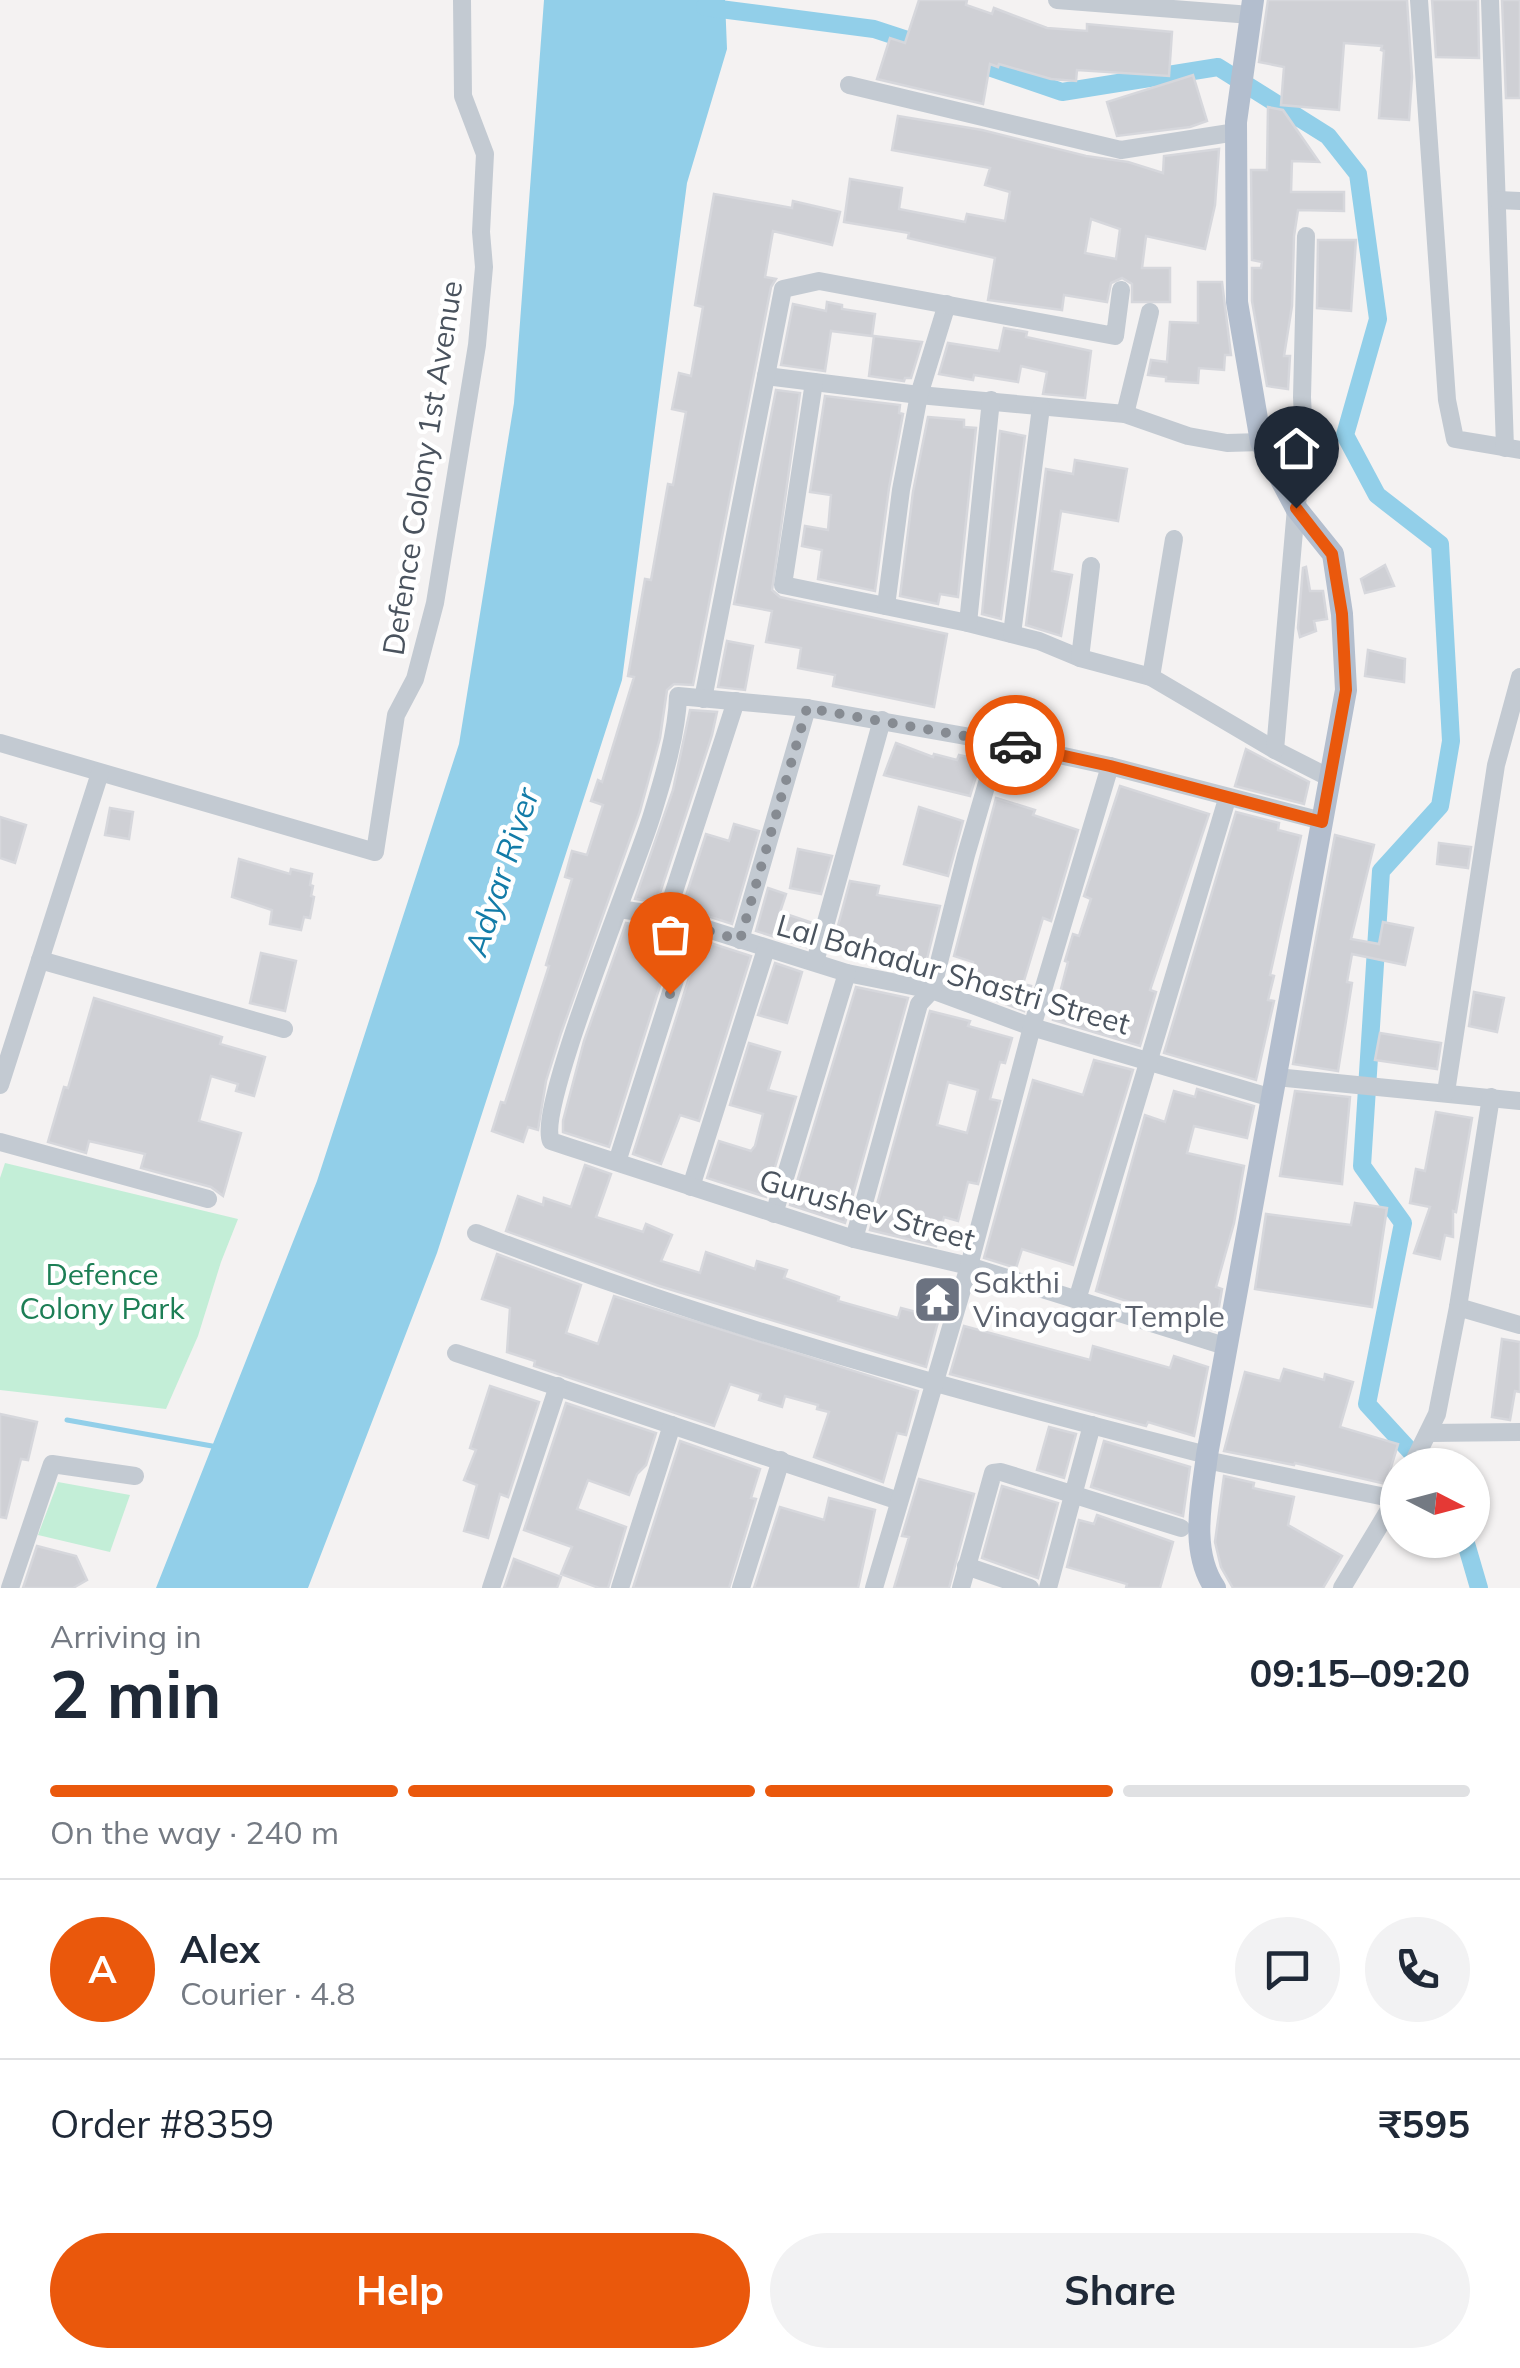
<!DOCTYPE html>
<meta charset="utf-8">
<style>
body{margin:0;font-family:Mulish,sans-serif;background:#f2f2f3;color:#1f2937;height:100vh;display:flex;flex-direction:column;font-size:38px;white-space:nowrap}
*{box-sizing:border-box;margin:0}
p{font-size:32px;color:#747a83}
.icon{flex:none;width:55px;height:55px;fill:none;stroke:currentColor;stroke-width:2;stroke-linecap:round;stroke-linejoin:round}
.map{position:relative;height:1588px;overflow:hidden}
.details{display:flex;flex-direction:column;background:#fff;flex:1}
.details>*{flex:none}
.needle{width:65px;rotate:96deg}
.buttons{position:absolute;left:1380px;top:1448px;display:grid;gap:20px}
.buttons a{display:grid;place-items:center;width:110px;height:110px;border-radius:50%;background:#fff;box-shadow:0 2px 8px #0004;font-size:50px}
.pin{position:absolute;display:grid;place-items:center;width:85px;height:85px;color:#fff;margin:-102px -42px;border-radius:50% 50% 50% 0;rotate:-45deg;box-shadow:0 0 10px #0007}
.pin .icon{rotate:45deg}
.courier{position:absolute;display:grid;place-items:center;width:100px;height:100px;margin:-50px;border:8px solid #ea580c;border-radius:50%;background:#fff;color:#222;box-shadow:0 2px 12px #0007}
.head em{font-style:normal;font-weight:700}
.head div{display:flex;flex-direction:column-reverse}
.head{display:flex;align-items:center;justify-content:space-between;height:170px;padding:0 50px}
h1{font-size:65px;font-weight:700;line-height:75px}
.bar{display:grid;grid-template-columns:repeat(4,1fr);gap:15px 10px;align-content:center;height:120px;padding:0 50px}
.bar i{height:12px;border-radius:8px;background:#e0e1e3}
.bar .active{background:#ea580c}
.bar p{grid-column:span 4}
.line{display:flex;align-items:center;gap:25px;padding:0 50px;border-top:2px solid #e0e1e3}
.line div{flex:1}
.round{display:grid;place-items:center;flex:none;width:105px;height:105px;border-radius:52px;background:#f2f2f3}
.action{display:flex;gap:20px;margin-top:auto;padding:20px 50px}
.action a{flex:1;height:115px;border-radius:60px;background:#ea580c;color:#fff;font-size:40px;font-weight:700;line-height:115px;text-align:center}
.action a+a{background:#f2f2f3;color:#1f2937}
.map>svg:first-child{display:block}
.green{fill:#c3eed7}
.water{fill:#92cfe9}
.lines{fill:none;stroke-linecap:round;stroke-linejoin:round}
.stream{stroke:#92cfe9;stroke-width:5}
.canal{stroke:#92cfe9;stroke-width:18}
.building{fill:#cfd0d5;stroke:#d6d7dc;stroke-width:2.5;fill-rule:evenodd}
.minor{stroke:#c3cad2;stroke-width:18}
.major{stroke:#b3bece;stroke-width:22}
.done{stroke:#868b92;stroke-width:10;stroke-dasharray:0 18}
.route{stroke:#ea580c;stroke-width:12}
.labels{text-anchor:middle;stroke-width:9;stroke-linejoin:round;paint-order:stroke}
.street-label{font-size:30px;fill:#4a535e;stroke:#fff}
.park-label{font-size:30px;fill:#1c7e55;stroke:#fff}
.worship-label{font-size:30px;fill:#5b616d;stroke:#fff;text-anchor:start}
.water-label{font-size:32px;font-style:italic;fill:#137ca8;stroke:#fff}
</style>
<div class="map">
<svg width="1520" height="1588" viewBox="0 0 1520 1588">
<rect width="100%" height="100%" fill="#f4f2f2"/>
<!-- green -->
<g class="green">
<path d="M 5,1163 L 238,1219 L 221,1262 L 198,1336 L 166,1409 L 0,1390 L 0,1178 Z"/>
<path d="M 58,1482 L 130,1495 L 110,1552 L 38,1535 Z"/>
</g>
<!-- water -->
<path class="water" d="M 544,0 L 725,0 L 727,49 L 687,183 L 622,680 L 437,1253 L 308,1588 L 156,1588 L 317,1181 L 459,744 L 514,403 Z"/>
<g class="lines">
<!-- stream -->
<path class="stream" d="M 67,1420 L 212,1446"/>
<!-- canal -->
<g class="canal">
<path d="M 705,7 L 874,29 L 929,47"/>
<path d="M 968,60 L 1062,92 L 1218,67 L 1328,136 L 1358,174 L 1378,319 L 1345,435 L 1377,495 L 1440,544 L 1451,741 L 1440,806 L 1381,871 L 1362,1166 L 1403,1223 L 1367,1404 L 1423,1465"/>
<path d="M 1465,1540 L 1479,1588"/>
</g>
</g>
<!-- building -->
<g class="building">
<path d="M 919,0 L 967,0 L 966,5 L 992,14 L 994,8 L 1047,28 L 1087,31 L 1087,24 L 1172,32 L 1169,76 L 1077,70 L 1076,81 L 1051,79 L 999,64 L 998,67 L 990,64 L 983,104 L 877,79 L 890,38 L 905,43 Z"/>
<path d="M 1268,0 L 1407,0 L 1412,77 L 1409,120 L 1379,118 L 1384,51 L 1381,50 L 1382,46 L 1344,43 L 1339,110 L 1281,105 L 1284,67 L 1259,62 Z"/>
<path d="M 1432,0 L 1478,0 L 1479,58 L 1436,57 Z"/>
<path d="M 1502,0 L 1520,0 L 1520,98 L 1506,98 Z"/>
<path d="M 1193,75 L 1207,121 L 1190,127 L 1117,136 L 1107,102 Z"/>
<path d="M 1268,107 L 1283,110 L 1319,162 L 1292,161 L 1291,192 L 1344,192 L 1344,211 L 1298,210 L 1294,236 L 1292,306 L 1284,356 L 1290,356 L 1288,389 L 1267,386 L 1252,301 L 1252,268 L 1261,268 L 1262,262 L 1252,260 L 1251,170 L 1267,170 Z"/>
<path d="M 898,116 L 982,130 L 1086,156 L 1128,162 L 1163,173 L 1164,156 L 1219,149 L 1215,205 L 1205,249 L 1146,236 L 1142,268 L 1170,268 L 1170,302 L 1132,302 L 1132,284 L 1122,278 L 1111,283 L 1107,302 L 1064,295 L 1062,310 L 988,300 L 995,258 L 908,238 L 909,233 L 844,222 L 850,179 L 902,188 L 899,209 L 965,222 L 967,214 L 1005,221 L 1010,192 L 985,185 L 990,168 L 892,150 ZM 1091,219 L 1120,229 L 1116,259 L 1085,253 Z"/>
<path d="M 714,194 L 792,208 L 793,201 L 840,212 L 832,245 L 773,231 L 765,277 L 776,279 L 771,287 L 693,685 L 674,684 L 667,690 L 660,738 L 640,811 L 561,1033 L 546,1081 L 538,1130 L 528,1127 L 523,1142 L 492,1131 L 501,1102 L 505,1103 L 549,966 L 546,965 L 572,879 L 565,877 L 572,851 L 587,855 L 603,805 L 591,801 L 598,780 L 602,782 L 634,677 L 628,676 L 645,579 L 651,580 L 668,484 L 673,485 L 686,412 L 672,409 L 679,373 L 691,376 L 703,307 L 695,305 Z"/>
<path d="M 1318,240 L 1356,240 L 1351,311 L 1317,308 Z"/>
<path d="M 1198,282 L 1222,282 L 1231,355 L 1225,355 L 1224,370 L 1199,368 L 1198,383 L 1166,381 L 1166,377 L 1148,375 L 1151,360 L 1167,362 L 1170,322 L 1198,323 Z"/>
<path d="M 827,302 L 842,305 L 842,309 L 875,314 L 872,336 L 831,331 L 825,371 L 781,365 L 793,304 L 826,311 Z"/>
<path d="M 1004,328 L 1027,332 L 1026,337 L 1091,351 L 1085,398 L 1043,394 L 1047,372 L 1021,366 L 1018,382 L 974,375 L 973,380 L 939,374 L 948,343 L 999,351 Z"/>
<path d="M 874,336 L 922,342 L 911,378 L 905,378 L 904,381 L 869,376 Z"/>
<path d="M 776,390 L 800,393 L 772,590 L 780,597 L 947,634 L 934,707 L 833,686 L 835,675 L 798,668 L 801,648 L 766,642 L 772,611 L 734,604 Z"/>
<path d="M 825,396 L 900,405 L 899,413 L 903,414 L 889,488 L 875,591 L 818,579 L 822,550 L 802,546 L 805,526 L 828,530 L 831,495 L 810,492 Z"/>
<path d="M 928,417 L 964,420 L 964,427 L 976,428 L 958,597 L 940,594 L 938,604 L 900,596 L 913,492 Z"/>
<path d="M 1000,431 L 1025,436 L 1001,619 L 982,614 Z"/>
<path d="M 1075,460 L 1127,469 L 1118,521 L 1061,511 L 1052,571 L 1072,575 L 1061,636 L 1026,625 L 1046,469 L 1073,474 Z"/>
<path d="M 1385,565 L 1394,586 L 1365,593 L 1361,579 Z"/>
<path d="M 1306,567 L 1310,591 L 1323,591 L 1327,619 L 1314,621 L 1316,631 L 1300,637 L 1298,628 L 1303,568 Z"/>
<path d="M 727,641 L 753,646 L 745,690 L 718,687 Z"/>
<path d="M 1368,650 L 1405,659 L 1404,682 L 1365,676 Z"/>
<path d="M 690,710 L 717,712 L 712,735 L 657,902 L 635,899 L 673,790 Z"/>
<path d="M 896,743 L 933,757 L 934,754 L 957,760 L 959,755 L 981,760 L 970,796 L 884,775 Z"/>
<path d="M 1246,749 L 1309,782 L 1304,804 L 1235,786 Z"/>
<path d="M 1120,786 L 1209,814 L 1150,990 L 1156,992 L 1140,1046 L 1053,1020 L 1068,962 L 1065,961 L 1073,934 L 1079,936 L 1091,899 L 1084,896 Z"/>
<path d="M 996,798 L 1035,810 L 1033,815 L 1078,830 L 1051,921 L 1043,918 L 1023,984 L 1031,986 L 1024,1011 L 966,989 L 973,962 L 954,956 Z"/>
<path d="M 919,807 L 963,821 L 948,876 L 904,864 Z"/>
<path d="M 110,808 L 133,812 L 129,839 L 105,835 Z"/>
<path d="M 1236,812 L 1279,823 L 1278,830 L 1301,836 L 1270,975 L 1274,976 L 1268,1000 L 1274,1001 L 1256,1080 L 1164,1053 Z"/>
<path d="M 0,817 L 26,825 L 15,863 L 0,858 Z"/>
<path d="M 734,824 L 759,831 L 732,924 L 682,908 L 706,834 L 729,841 Z"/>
<path d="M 1335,835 L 1374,845 L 1351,939 L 1379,944 L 1383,922 L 1413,928 L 1405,965 L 1352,954 L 1347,982 L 1352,983 L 1338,1071 L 1293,1064 Z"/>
<path d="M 1439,843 L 1471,847 L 1468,868 L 1437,864 Z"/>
<path d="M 798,849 L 832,856 L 821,894 L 790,888 Z"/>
<path d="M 239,859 L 290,874 L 291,869 L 312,874 L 310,885 L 313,886 L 311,896 L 314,897 L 310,918 L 304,917 L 301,930 L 270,924 L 272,910 L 232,897 Z"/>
<path d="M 850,881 L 879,886 L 877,895 L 940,906 L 923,975 L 881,967 L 883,957 L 832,948 Z"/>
<path d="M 768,888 L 786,894 L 780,912 L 813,923 L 806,947 L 756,931 Z"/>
<path d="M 626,923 L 677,932 L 609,1147 L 563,1132 L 563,1121 L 584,1041 Z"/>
<path d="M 701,940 L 751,956 L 699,1121 L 680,1115 L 661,1164 L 633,1154 Z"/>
<path d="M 261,953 L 296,961 L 285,1011 L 250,1003 Z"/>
<path d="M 775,963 L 802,972 L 787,1023 L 758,1015 Z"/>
<path d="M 856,987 L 908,998 L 845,1223 L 790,1205 Z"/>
<path d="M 1474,992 L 1504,998 L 1497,1032 L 1469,1026 Z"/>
<path d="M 94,998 L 222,1037 L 220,1044 L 265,1057 L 254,1096 L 236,1091 L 238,1084 L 211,1076 L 199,1121 L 241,1133 L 223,1196 L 211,1187 L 141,1168 L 145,1154 L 89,1141 L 86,1153 L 48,1142 L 64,1087 L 68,1088 Z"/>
<path d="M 930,1011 L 970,1021 L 968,1026 L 1012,1038 L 1005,1063 L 1000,1062 L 990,1099 L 1000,1101 L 978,1184 L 968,1182 L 958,1221 L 944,1217 L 936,1246 L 870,1230 ZM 948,1082 L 978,1090 L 967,1133 L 937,1125 Z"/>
<path d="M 1380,1033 L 1441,1043 L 1437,1069 L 1375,1060 Z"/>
<path d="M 749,1043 L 780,1052 L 768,1090 L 796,1097 L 766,1197 L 707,1178 L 719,1141 L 751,1151 L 755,1146 L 763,1114 L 730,1105 Z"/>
<path d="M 1094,1060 L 1133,1070 L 1073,1265 L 1022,1249 L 1016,1268 L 984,1258 L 1033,1080 L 1083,1095 Z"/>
<path d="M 1197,1089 L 1254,1106 L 1247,1138 L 1194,1126 L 1187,1153 L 1244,1166 L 1234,1223 L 1216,1287 L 1222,1289 L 1215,1330 L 1096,1291 L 1145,1115 L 1165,1122 L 1174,1091 L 1195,1097 Z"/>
<path d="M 1295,1091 L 1350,1097 L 1342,1184 L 1280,1176 Z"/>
<path d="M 1436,1112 L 1472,1118 L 1456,1212 L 1453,1211 L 1453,1237 L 1445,1235 L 1440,1259 L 1414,1253 L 1430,1207 L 1410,1203 L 1416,1169 L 1425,1171 Z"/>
<path d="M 585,1165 L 611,1174 L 596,1217 L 643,1232 L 646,1224 L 672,1235 L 661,1261 L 700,1273 L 706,1252 L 755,1269 L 757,1261 L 787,1270 L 784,1278 L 839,1297 L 838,1301 L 898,1318 L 901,1308 L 939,1318 L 926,1367 L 659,1286 L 506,1231 L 518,1196 L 543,1205 L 544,1198 L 571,1207 Z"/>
<path d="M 1355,1203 L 1387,1208 L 1372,1307 L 1255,1289 L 1266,1214 L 1351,1225 Z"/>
<path d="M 497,1254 L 581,1285 L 566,1333 L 598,1344 L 614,1296 L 918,1391 L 906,1435 L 897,1433 L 883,1482 L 814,1457 L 829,1412 L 817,1409 L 818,1405 L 785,1396 L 782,1407 L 759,1400 L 761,1394 L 730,1384 L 714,1426 L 534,1366 L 535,1361 L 507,1352 L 510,1308 L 482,1299 Z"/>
<path d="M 964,1326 L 1090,1360 L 1093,1346 L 1170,1368 L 1174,1356 L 1208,1367 L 1194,1436 L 1148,1422 L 1146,1426 L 950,1374 Z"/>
<path d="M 1502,1339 L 1520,1342 L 1520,1392 L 1515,1391 L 1510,1420 L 1492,1417 Z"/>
<path d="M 1284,1369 L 1324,1380 L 1325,1374 L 1353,1382 L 1340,1427 L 1398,1444 L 1386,1484 L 1295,1463 L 1294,1465 L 1224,1451 L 1245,1372 L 1280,1381 Z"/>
<path d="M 490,1386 L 539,1402 L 508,1497 L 500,1494 L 488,1538 L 464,1531 L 477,1485 L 464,1480 L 476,1450 L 470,1448 Z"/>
<path d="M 566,1403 L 656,1433 L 646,1465 L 637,1474 L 629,1495 L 588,1480 L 577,1509 L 626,1527 L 608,1588 L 599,1588 L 561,1574 L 572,1547 L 524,1530 Z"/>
<path d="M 0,1414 L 37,1422 L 28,1460 L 21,1459 L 6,1518 L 0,1517 Z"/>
<path d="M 1049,1427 L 1076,1434 L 1064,1478 L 1037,1470 Z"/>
<path d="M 680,1441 L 760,1469 L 751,1498 L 756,1499 L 729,1588 L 633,1588 Z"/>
<path d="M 1104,1441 L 1190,1467 L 1183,1516 L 1091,1487 Z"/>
<path d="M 1224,1476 L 1254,1483 L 1253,1488 L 1294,1497 L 1288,1525 L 1342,1556 L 1323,1588 L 1233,1588 L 1221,1567 L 1215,1542 Z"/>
<path d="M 919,1479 L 974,1494 L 949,1588 L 894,1588 L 909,1537 L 902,1536 Z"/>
<path d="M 1002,1486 L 1058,1503 L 1038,1578 L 982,1558 Z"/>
<path d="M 829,1498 L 875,1510 L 858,1588 L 754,1588 L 780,1507 L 824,1520 Z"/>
<path d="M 1097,1515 L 1173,1542 L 1160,1588 L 1126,1588 L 1127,1584 L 1067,1567 L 1079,1520 L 1094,1524 Z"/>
<path d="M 37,1546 L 76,1556 L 87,1580 L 73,1588 L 23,1588 Z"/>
<path d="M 514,1559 L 561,1577 L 557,1588 L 504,1588 Z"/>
</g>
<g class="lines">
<!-- minor -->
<g class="minor">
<path d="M 1057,0 L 1251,15"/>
<path d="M 1419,0 L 1447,400 L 1455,439 L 1520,450"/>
<path d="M 1490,0 L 1505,448"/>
<path d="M 849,85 L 1121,150 L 1236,132"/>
<path d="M 1498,200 L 1520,201"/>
<path d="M 766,376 L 919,395 L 1125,414 L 1188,436 L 1227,443 L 1261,442"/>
<path d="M 814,382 L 783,585 L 968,623 L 1039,641 L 1080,658 L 1151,677 L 1275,750 L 1330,778"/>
<path d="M 1125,414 L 1150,312"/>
<path d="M 886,606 L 901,490 L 919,395 L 947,304"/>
<path d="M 968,623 L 991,400"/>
<path d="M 1012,634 L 1041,407"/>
<path d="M 1080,658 L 1091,566"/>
<path d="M 1151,677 L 1174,539"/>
<path d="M 703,699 L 783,289 L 819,281 L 1115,336 L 1121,290"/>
<path d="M 0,743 L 375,852 L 396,715 L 415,679 L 435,603 L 477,345 L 484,267 L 481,232 L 485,154 L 463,96 L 462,0"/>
<path d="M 1275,750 L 1296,508 L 1305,460 L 1302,397 L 1306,236"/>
<path d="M 619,909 L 666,916 L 847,973 L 932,990 L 1032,1027 L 1272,1098"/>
<path d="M 666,916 L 736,701"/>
<path d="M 740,940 L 807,708"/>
<path d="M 40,960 L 284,1029"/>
<path d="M 815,962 L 882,720"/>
<path d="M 1276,1077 L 1520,1101"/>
<path d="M 0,1085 L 100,773"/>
<path d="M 1446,1092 L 1496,765 L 1520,677"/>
<path d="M 0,1142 L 208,1199"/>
<path d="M 617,1162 L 692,926"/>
<path d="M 691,1187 L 766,949"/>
<path d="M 774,1214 L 847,973"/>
<path d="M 476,1233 C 713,1325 960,1392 1207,1455"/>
<path d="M 854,1239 L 919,1004 L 932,990 L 966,855 L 999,742"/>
<path d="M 1077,1300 L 1227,799"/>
<path d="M 1458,1307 L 1520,1325"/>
<path d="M 1228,1347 L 969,1266 L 854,1239 L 569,1147 L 551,1141 C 536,1108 637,866 652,815 C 663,779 677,734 678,696 L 807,708 L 999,742 L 1110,766 L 1322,821"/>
<path d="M 456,1353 L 899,1501"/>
<path d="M 1428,1433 L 1520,1432"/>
<path d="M 1206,1460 L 1395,1499"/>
<path d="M 1412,1465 L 1437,1414 L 1458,1307 L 1491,1097"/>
<path d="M 966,1566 L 1030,1588"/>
<path d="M 10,1588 L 52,1464 L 135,1476"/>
<path d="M 491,1588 L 558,1386"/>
<path d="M 620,1588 L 672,1425"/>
<path d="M 741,1588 L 781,1460"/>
<path d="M 874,1588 L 969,1266 L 1032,1027 L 1110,766"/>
<path d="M 961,1588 L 993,1473 L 1001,1472 L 1181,1528"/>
<path d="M 1048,1588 L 1092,1425"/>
<path d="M 1342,1588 L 1398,1495"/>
</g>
<!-- major -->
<path class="major" d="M 1215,1588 C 1189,1550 1202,1497 1207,1455 L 1346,690 L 1342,614 L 1333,554 L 1296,508 L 1261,442 L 1237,302 L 1236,122 L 1253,0"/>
</g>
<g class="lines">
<!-- done -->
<path class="done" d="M 670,994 L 692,926 L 740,940 L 807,708 L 1015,745"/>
<!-- route -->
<path class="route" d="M 1015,745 L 1110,766 L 1322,822 L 1346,690 L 1342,614 L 1332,554 L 1296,508"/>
</g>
<!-- icons -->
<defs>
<symbol id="temple-square" viewBox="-11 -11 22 22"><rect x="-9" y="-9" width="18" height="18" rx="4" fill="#6b7280" stroke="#fff"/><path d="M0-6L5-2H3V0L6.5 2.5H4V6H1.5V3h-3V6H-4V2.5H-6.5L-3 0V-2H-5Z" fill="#fff"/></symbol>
</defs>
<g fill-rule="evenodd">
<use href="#temple-square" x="910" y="1272" width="55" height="55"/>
</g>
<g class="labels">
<!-- street labels -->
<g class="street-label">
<text transform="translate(423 468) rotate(-81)" y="10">Defence Colony 1st Avenue</text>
<text transform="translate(953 975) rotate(16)" y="10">Lal Bahadur Shastri Street</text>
<text transform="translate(867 1210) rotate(16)" y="10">Gurushev Street</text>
</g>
<!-- park labels -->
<g class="park-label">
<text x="102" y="1285">Defence<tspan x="102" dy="34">Colony Park</tspan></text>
</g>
<!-- worship labels -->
<g class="worship-label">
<text x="973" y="1293">Sakthi<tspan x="973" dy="34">Vinayagar Temple</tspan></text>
</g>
<!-- water labels -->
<g class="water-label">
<text transform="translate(502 872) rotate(-72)" y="11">Adyar River</text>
</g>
</g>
</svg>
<div class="buttons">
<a><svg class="needle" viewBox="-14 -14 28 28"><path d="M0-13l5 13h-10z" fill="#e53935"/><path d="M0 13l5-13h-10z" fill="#747a83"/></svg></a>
</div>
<div class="pin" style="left:670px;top:994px;background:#ea580c"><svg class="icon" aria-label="bag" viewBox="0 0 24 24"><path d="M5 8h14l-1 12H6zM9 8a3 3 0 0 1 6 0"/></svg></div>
<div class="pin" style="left:1296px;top:508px;background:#1f2937"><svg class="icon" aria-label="home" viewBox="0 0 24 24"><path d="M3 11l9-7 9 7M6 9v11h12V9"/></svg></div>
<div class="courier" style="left:1015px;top:745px"><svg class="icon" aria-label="car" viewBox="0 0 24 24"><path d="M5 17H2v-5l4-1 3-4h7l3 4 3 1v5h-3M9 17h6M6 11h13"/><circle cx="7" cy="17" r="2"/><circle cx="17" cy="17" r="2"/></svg></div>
</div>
<section class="details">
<div class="head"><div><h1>2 min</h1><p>Arriving in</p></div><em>09:15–09:20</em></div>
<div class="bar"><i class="active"></i><i class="active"></i><i class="active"></i><i></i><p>On the way · 240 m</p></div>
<div class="line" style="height:180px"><b class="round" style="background:#ea580c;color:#fff">A</b><div><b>Alex</b><p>Courier · 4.8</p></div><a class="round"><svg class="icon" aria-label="chat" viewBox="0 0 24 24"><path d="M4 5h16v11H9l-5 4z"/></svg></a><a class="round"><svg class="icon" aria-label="phone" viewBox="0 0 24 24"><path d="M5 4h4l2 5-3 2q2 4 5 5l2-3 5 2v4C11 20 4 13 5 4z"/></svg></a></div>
<div class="line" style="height:130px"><div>Order #8359</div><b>₹595</b></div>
<div class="action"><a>Help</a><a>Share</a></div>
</section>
